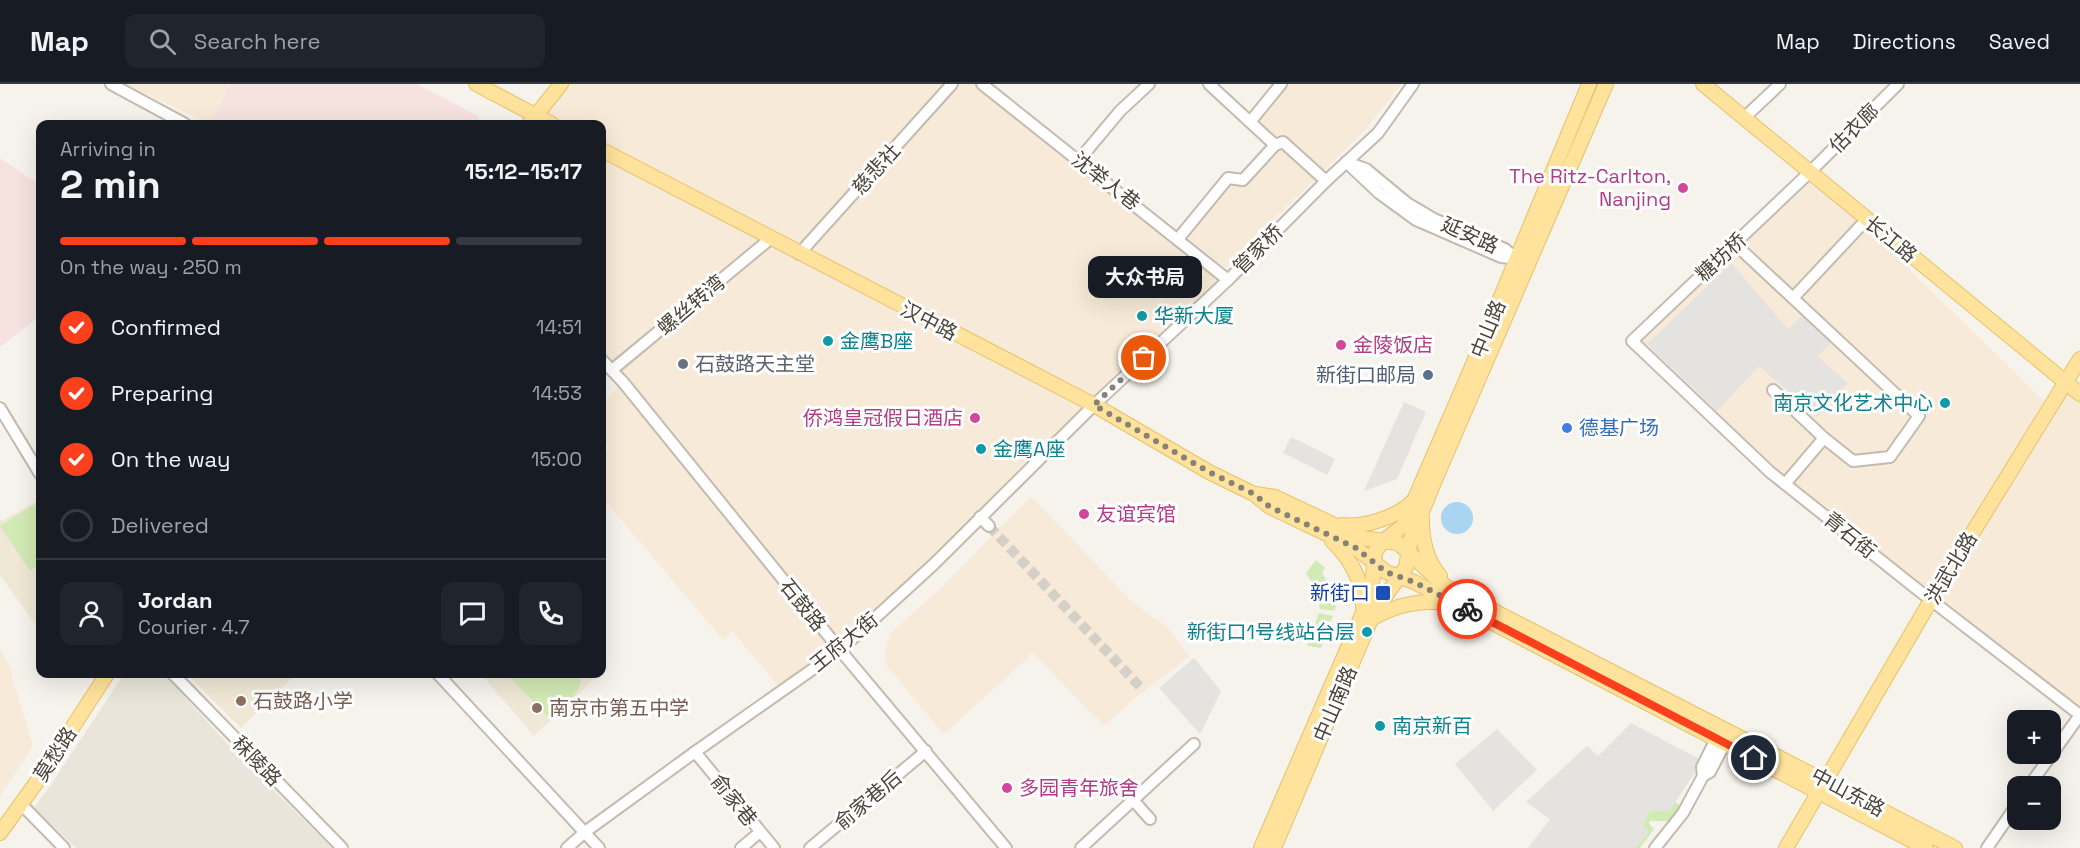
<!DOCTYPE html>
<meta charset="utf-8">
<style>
body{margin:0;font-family:"Space Grotesk","Noto Sans SC",sans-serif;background:#20242c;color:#f1f3f6;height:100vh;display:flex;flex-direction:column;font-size:22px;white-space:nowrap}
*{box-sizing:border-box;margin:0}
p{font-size:20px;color:#9ea1a6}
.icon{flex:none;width:33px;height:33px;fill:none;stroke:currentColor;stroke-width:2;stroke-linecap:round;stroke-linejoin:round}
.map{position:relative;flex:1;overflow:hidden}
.details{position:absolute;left:36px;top:36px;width:570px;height:558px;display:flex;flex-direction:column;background:#171b24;border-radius:12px;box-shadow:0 6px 24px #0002}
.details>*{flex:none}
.controls{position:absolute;left:2007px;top:626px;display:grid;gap:12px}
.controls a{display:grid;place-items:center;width:54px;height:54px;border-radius:12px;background:#171b24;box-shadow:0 6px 24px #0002;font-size:30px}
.pin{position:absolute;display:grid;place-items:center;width:51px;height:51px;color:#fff;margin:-26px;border:3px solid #fff;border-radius:50%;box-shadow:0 2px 6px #0007}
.courier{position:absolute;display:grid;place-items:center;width:60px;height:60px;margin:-30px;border:4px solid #fc3f1d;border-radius:50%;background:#fff;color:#222;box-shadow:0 2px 8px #0007}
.bubble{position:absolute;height:42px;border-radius:12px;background:#171b24;box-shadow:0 6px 24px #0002;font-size:20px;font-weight:700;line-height:42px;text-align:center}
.headline em{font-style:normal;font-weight:700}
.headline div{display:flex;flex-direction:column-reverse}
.headline{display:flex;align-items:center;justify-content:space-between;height:102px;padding:0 24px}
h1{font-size:39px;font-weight:700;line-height:45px}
.bar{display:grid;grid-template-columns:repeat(4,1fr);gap:9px 6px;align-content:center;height:72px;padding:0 24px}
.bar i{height:8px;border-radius:4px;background:#363941}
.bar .on{background:#fc3f1d}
.bar p{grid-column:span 4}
.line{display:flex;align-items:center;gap:15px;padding:0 24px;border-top:2px solid #363941}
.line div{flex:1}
.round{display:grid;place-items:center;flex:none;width:63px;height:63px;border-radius:12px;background:#20242c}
ol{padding:0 24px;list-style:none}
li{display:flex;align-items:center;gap:18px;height:66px}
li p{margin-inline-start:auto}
li .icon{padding:6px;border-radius:50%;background:#fc3f1d;color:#fff;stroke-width:4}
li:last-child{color:#9ea1a6}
li i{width:33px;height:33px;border:3px solid #363941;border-radius:50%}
header{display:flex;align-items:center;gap:36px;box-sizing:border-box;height:84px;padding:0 30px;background:#171b24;border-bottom:2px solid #363941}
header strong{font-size:28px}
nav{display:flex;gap:33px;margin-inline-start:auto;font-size:21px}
.search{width:420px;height:54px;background:#20242c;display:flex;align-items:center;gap:15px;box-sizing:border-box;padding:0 21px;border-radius:12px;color:#9ea1a6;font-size:22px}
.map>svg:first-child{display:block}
.residential{fill:#eae5da}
.commercial{fill:#f7ead8}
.education{fill:#efe8d6}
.medical{fill:#f6e3e0}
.green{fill:#d2eab5}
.parking{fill:#e5e3e0}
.water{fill:#a9d4f2}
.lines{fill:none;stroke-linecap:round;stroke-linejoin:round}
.minor-tunnel{stroke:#d4d0c8;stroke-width:10;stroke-dasharray:10 5;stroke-linecap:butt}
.minor-casing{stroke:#c2bbae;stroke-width:14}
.major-casing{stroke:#e6c16a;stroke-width:16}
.minor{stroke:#fff;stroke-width:10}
.major{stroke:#ffe39c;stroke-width:14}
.done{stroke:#878178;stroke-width:6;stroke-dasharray:0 10.8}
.route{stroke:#fc3f1d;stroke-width:8}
.hotel-dot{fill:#d1479c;stroke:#fff;stroke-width:2}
.culture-dot{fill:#0f9aa8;stroke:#fff;stroke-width:2}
.worship-dot{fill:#6b7280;stroke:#fff;stroke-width:2}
.service-dot{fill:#5c6f8a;stroke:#fff;stroke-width:2}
.shop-dot{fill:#3f7fe0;stroke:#fff;stroke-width:2}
.transit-dot{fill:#1a4fb4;stroke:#fff;stroke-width:2}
.education-dot{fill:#8d6e63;stroke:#fff;stroke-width:2}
.labels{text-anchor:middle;stroke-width:6;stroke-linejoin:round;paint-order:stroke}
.street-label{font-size:20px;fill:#4b4439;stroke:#fff}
.hotel-label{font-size:20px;fill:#b23c85;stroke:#fff;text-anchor:start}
.culture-label{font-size:20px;fill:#0d838f;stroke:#fff;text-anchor:start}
.worship-label{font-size:20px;fill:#5b616d;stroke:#fff;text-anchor:start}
.service-label{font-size:20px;fill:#4e5e75;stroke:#fff;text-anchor:end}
.shop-label{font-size:20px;fill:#366cbe;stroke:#fff;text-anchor:start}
.transit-label{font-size:20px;fill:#164399;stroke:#fff;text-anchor:end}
.education-label{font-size:20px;fill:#785e54;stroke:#fff;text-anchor:start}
</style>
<header>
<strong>Map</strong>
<div class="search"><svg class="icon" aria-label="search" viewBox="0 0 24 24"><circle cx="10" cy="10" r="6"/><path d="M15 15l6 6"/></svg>Search here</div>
<nav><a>Map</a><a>Directions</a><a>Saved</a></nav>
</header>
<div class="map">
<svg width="2080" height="764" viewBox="0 0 2080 764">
<rect width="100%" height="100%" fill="#f6f3ec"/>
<!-- residential -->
<path class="residential" d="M 124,590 L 164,590 L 234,667 L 332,764 L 76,764 L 34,724 L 52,699 Z"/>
<!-- commercial -->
<g class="commercial">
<path d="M 125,0 L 229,0 L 210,40 Z"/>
<path d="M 559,0 L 982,0 L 1228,196 L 840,565 L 782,606 L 732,547 L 723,556 L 602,413 L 602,373 L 610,364 L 602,353 L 602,319 L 623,298 L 602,276 L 602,40 L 530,40 Z"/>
<path d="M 1281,0 L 1401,0 L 1366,45 L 1225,184 L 1183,150 L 1228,94 L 1243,96 L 1274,61 L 1250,38 Z"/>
<path d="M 1810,88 L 2044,317 L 1944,492 L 2065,298 L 2080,310 L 2080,631 L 1770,388 L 1632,257 Z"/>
<path d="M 1031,412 L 1133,519 L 1166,542 L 1190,572 L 1135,614 L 1104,642 L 1033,569 L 944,650 L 887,583 L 885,567 L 891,549 L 947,498 Z"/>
<path d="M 0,564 L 12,586 L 12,593 L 33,662 L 0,712 Z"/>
</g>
<!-- education -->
<g class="education">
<path d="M 40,415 L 40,537 L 36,541 L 0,491 L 0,435 L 2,437 Z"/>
<path d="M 187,590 L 296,590 L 241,644 Z"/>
<path d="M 481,590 L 589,590 L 593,596 L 534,652 Z"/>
</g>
<!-- medical -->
<g class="medical">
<path d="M 230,0 L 417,0 L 478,32 L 480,40 L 210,40 Z"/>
<path d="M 0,74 L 40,101 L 40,232 L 0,263 Z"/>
</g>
<!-- green -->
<g class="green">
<path d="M 35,420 L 40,429 L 40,480 L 30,487 L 0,442 Z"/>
<path d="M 1316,476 L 1325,484 L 1322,488 L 1330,504 L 1333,519 L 1336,520 L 1335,527 L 1320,525 L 1316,505 L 1306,489 Z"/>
<path d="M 1319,529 L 1333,532 L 1321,564 L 1307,562 Z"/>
<path d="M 507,590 L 581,590 C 582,608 568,621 550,622 L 553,627 L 547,632 Z"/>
<path d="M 1675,718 L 1681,722 L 1671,737 L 1650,737 L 1649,740 L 1654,745 L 1640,764 L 1636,764 L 1648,748 L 1642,741 L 1650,727 L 1669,727 Z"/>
</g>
<!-- parking -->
<g class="parking">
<path d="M 1731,179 L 1788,245 L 1804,230 L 1833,256 L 1818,273 L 1848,299 L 1818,333 L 1759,282 L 1717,327 L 1647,260 Z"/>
<path d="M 1404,318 L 1426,328 L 1397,395 L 1364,407 Z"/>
<path d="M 1291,353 L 1335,375 L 1327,391 L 1283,369 Z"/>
<path d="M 1194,574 L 1221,607 L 1200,650 L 1159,604 Z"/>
<path d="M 1631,639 L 1703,677 L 1669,727 L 1650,727 L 1642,741 L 1648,748 L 1636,764 L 1528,764 L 1550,735 L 1526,718 L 1587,662 L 1598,672 Z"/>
<path d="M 1497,645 L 1537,686 L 1493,727 L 1455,680 Z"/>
</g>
<!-- water -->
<circle class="water" cx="1457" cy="434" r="16"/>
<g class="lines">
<!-- minor-tunnel -->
<path class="minor-tunnel" d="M 989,442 L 1143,606"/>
<defs>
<g id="minor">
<path d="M 111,0 L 185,40"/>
<path d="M 982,0 L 1228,196"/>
<path d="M 1209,0 L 1275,61 L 1283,58 L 1326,97"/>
<path d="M 1898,0 L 1810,88 L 1632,257 L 1770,388 L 1918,506 L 2080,631"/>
<path d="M 1744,34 L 1780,0"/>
<path d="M 1250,38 L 1281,0"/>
<path d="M 1079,76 L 1120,27 L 1149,0"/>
<path d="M 1346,78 L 1379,109 L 1416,136 L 1501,173 L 1517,175"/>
<path d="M 1349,79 L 1366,85 L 1407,119 L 1434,135 L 1505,165 L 1516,175"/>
<path d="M 1178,155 L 1228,94 L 1243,96 L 1275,61"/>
<path d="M 1735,160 L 1919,332 L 1890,373 L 1853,377 L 1824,354 L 1773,306"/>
<path d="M 799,170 L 952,0"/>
<path d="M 1793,214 L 1867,135"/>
<path d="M 602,276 L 623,298 L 840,566 L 1006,764"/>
<path d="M 612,286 L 770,155"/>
<path d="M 0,324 L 40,390"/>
<path d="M 1785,400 L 1824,354"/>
<path d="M 980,433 L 989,442"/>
<path d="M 173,590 L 342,764"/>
<path d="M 438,590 L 599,764"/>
<path d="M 695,668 L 774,764"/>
<path d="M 1703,692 L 1702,683 L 1716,655"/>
<path d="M 2029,702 L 2080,631"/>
<path d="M 1133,716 L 1150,735"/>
<path d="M 21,720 L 64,764"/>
<path d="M 567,764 L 585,748 L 695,668 L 840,566 L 934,480 L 1094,321 L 1228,196 L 1326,97 L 1378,49 L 1413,0"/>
<path d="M 741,764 L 760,748"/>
<path d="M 810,764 L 926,667"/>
<path d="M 1081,764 L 1194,660"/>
<path d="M 1655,764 L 1683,729 L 1703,692 L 1710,688 L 1725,659"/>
<path d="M 1987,764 L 2018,719"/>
</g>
<g id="major">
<path d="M 476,0 L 552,40"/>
<path d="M 1703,0 L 2080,310"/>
<path d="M 529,40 L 561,0"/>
<path d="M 602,66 L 1094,321 L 1209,388 L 1254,410 L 1270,423 L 1356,464 L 1386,488 L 1414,498 L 1926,764"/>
<path d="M 1256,410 L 1275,413 L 1362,454 L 1398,459 L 1445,502 L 1955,764"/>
<path d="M 1422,434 C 1421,453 1427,478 1440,492"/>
<path d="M 1342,441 C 1363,444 1398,433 1413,417"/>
<path d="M 1332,457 C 1349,473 1364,498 1363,522"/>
<path d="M 1371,535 C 1397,520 1420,516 1449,519"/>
<path d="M 0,749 L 41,692 L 107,590"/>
<path d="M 1261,764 L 1362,531 L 1373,494 L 1375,468 L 1383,457 L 1403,442 L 1471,285 L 1589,0"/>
<path d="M 1274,764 L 1374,528 L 1406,483 L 1411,454 L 1438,389 L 1606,0"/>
<path d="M 1786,764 L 1931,516 L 2080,275"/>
</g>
</defs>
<!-- minor casing -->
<use href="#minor" class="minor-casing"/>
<!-- major casing -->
<use href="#major" class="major-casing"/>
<!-- minor -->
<use href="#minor" class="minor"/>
<!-- major -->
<use href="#major" class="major"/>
</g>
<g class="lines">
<!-- done -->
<path class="done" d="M 1144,274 L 1094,321 L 1209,388 L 1254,410 L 1270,423 L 1356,464 L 1386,488 L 1414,498 L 1467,525"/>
<!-- route -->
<path class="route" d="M 1467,525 L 1754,674"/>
</g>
<!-- markers -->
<g class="hotel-dot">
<circle cx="1683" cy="104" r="6"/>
<circle cx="1341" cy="261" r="6"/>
<circle cx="975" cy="334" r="6"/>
<circle cx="1084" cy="430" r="6"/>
<circle cx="1007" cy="704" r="6"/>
</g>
<g class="culture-dot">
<circle cx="1142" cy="232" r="6"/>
<circle cx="828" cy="257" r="6"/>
<circle cx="1945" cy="319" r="6"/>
<circle cx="981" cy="365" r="6"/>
<circle cx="1367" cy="548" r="6"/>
<circle cx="1380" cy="642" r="6"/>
</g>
<circle class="worship-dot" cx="683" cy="280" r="6"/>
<circle class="service-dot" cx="1428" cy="291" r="6"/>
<circle class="shop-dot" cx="1567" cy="344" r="6"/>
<rect class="transit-dot" x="1375" y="501" width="16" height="16" rx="3"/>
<g class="education-dot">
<circle cx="241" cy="617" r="6"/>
<circle cx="537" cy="624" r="6"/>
</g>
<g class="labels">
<!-- street labels -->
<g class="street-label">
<text transform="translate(1854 44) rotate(-45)" y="7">估衣廊</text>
<text transform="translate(876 85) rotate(-48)" y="7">慈悲社</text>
<text transform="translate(1106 97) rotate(38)" y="7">沈举人巷</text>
<text transform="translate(1470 151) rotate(24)" y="7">延安路</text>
<text transform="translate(1891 155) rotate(39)" y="7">长江路</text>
<text transform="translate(1258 165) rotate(-45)" y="7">管家桥</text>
<text transform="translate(1721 173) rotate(-43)" y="7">糖坊桥</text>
<text transform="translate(691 221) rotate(-40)" y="7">螺丝转湾</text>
<text transform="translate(929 237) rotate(27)" y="7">汉中路</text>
<text transform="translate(1488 245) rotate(-68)" y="7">中山路</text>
<text transform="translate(1850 451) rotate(39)" y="7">青石街</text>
<text transform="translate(1951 484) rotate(-59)" y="7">洪武北路</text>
<text transform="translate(803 521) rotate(51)" y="7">石鼓路</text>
<text transform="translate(844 558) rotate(-39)" y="7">王府大街</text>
<text transform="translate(1335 620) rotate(-67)" y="7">中山南路</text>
<text transform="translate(55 670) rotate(-57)" y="7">莫愁路</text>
<text transform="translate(257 677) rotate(46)" y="7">秣陵路</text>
<text transform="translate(1848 708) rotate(28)" y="7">中山东路</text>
<text transform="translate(734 716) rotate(51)" y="7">俞家巷</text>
<text transform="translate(868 716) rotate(-40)" y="7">俞家巷后</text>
</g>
<!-- hotel labels -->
<g class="hotel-label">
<text x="1671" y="99" text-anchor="end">The Ritz-Carlton,<tspan x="1671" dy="23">Nanjing</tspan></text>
<text x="1353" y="268">金陵饭店</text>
<text x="963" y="341" text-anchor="end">侨鸿皇冠假日酒店</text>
<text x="1096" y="437">友谊宾馆</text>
<text x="1019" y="711">多园青年旅舍</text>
</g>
<!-- culture labels -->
<g class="culture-label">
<text x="1154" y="239">华新大厦</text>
<text x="840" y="264">金鹰B座</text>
<text x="1933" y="326" text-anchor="end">南京文化艺术中心</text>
<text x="993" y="372">金鹰A座</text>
<text x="1355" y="555" text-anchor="end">新街口1号线站台层</text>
<text x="1392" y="649">南京新百</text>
</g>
<!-- worship labels -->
<g class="worship-label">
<text x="695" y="287">石鼓路天主堂</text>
</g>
<!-- service labels -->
<g class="service-label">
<text x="1416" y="298">新街口邮局</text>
</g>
<!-- shop labels -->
<g class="shop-label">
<text x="1579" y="351">德基广场</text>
</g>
<!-- transit labels -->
<g class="transit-label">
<text x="1370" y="516">新街口</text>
</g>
<!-- education labels -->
<g class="education-label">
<text x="253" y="624">石鼓路小学</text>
<text x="549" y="631">南京市第五中学</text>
</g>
</g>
</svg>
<div class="controls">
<a>+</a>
<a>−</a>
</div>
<div class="pin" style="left:1144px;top:274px;background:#ea580c"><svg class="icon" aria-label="bag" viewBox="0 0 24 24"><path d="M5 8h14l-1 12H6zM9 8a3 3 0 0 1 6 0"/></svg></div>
<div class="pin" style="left:1754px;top:674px;background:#1f2937"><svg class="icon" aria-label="home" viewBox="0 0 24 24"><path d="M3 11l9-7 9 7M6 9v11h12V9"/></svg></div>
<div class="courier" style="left:1467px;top:525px"><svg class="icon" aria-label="bike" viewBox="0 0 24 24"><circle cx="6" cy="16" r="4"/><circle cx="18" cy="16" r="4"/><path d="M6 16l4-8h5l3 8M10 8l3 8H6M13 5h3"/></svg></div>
<div class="bubble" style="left:1088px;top:172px;width:114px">大众书局</div>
<section class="details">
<div class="headline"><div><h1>2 min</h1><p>Arriving in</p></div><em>15:12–15:17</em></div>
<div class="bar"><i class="on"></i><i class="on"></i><i class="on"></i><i></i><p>On the way · 250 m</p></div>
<ol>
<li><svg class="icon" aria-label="check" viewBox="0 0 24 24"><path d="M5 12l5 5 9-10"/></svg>Confirmed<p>14:51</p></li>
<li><svg class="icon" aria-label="check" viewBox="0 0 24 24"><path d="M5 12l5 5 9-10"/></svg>Preparing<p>14:53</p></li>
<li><svg class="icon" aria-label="check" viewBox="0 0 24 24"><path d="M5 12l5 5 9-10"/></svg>On the way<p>15:00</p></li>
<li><i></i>Delivered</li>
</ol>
<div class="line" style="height:108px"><a class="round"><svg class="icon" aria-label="person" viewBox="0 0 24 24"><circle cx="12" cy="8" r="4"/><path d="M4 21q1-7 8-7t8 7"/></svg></a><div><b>Jordan</b><p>Courier · 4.7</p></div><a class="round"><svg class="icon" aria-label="chat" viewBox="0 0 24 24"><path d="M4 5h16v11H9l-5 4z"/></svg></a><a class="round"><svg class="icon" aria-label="phone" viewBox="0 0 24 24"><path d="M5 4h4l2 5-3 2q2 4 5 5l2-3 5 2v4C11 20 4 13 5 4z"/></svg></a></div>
</section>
</div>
